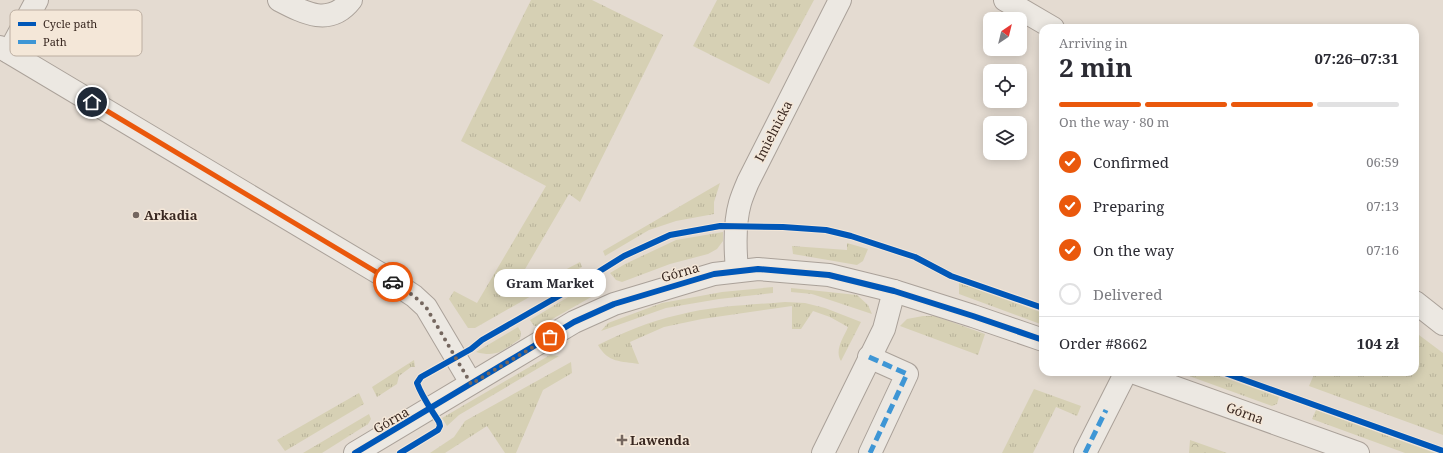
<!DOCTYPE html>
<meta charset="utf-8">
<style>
body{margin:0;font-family:"Noto Serif",serif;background:#f2f2f3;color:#2b2b33;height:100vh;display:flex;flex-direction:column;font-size:15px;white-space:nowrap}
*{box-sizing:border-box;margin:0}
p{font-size:13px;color:#7c7c81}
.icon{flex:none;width:22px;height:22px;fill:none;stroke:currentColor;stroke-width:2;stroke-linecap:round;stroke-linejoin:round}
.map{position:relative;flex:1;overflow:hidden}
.side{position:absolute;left:1039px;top:24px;width:380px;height:352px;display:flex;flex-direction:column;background:#fff;border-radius:12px;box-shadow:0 2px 10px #0003}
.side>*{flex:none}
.needle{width:26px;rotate:35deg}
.fabs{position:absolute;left:983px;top:12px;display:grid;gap:8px}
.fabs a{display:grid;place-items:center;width:44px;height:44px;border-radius:8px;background:#fff;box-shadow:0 2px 10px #0003;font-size:20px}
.pin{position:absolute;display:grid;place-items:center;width:34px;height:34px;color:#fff;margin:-17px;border:2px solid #fff;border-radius:50%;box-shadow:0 1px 4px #0007}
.courier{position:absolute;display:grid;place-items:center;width:40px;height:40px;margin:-20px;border:3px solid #ea580c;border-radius:50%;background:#fff;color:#222;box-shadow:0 1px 5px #0007}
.bubble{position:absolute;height:28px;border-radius:12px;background:#fff;box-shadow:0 2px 10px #0003;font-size:13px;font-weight:700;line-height:28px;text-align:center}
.summary em{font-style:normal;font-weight:700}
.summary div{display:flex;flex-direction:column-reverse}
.summary{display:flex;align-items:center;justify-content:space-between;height:68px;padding:0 20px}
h1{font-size:26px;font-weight:700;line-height:30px}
.bar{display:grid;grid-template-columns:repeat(4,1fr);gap:6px 4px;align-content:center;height:48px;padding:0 20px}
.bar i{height:5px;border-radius:3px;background:#e1e1e2}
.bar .current{background:#ea580c}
.bar p{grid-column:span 4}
.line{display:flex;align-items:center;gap:10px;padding:0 20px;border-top:1px solid #e1e1e2}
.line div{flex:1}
ol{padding:0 20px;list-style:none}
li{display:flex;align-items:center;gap:12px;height:44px}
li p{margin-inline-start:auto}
li .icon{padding:4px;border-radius:50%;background:#ea580c;color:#fff;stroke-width:4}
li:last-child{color:#7c7c81}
li i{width:22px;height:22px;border:2px solid #e1e1e2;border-radius:50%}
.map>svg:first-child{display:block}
.grass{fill:url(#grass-tufts)}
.forest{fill:url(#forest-crowns)}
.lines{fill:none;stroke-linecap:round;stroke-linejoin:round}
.minor-casing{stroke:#aaa199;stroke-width:24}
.minor{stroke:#ece8e2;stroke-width:22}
.quiet{stroke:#3e96d5;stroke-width:5;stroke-dasharray:10 5;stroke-linecap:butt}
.cycleway-casing{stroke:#f4e7d8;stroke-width:8}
.cycleway{stroke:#0057b8;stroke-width:6}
.done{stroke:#75675f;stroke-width:4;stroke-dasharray:0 7.2}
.route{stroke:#ea580c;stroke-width:5}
.poi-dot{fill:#75675f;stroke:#f4e7d8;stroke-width:1.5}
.labels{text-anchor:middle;stroke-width:3;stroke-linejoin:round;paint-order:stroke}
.street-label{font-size:13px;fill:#392821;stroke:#f4e7d8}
.poi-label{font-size:13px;font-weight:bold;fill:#392821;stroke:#f4e7d8;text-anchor:start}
.key{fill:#f4e7d8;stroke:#bcaea1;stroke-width:1}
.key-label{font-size:11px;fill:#392821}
</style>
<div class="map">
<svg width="1443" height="453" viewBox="0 0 1443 453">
<defs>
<pattern id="grass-tufts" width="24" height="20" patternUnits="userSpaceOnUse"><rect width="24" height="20" fill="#d6d0b4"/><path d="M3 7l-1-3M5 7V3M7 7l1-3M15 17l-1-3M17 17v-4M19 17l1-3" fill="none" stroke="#b8b39a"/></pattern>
<pattern id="forest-crowns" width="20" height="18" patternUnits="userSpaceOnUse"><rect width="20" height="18" fill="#d6d0b4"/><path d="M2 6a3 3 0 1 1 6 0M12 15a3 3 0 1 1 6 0" fill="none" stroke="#b8b39a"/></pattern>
</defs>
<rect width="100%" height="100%" fill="#e4dbd1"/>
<!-- grass -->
<g class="grass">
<path d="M 531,0 L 592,0 L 663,35 L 580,202 L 569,194 L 521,276 L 529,289 L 580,262 L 582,267 L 475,328 L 468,328 L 449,299 L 454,291 L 477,303 L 546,186 L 461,141 Z"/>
<path d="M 717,0 L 814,0 L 769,84 L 693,46 Z"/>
<path d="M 720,183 L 714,202 L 714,214 L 676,221 L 649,230 L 605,256 L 603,251 Z"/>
<path d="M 723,232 L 723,241 L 717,249 L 708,254 L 670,264 L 622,282 L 616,280 L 610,273 L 625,264 L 676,240 Z"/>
<path d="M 847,243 L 868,249 L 863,261 L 857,265 L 793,254 L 792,246 L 847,250 Z"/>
<path d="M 593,282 L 596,290 L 593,296 L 540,326 L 534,326 L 530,320 Z"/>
<path d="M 959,283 L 1043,313 L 1043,325 L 959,294 Z"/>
<path d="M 773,287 L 773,293 L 719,299 L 666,308 L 601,331 L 608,323 L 662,303 L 722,292 Z"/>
<path d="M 791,288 L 857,295 L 868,305 L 872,314 L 812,294 L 791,292 Z"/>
<path d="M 785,302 L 805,303 L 825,308 L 861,322 L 841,361 C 834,350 844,337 848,327 L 830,317 L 813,311 L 801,329 L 792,329 L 792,306 L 702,319 L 664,327 L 630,342 L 639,364 C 621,361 608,363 598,345 C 624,332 650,321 678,315 C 713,306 750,305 785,302 Z"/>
<path d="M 923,316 L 935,316 L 985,334 L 978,355 L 900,326 L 907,319 Z"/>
<path d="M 518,327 L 521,332 L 520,339 C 503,350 498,358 476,352 Z"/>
<path d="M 1415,332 L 1443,353 L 1443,435 L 1309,386 L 1315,372 L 1415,372 Z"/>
<path d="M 550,355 L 559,356 L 459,415 L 447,426 L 442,418 Z"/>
<path d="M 414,360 L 415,367 L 411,367 L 399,376 L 397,384 L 377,397 L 372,387 Z"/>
<path d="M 571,362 L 572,373 L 543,390 L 516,453 L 505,453 L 487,426 L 445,453 L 430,453 L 454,437 L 465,421 Z"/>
<path d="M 1178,372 L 1208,372 L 1279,397 L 1277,404 L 1272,406 Z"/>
<path d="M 1034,389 L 1081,406 L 1077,416 L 1056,407 L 1033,453 L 1002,453 Z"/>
<path d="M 359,393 L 364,404 L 285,451 L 277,440 Z"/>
<path d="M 1316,410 L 1435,453 L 1405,453 L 1312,419 Z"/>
<path d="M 369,414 L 371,419 L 368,424 L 322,453 L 303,453 Z"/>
</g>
<!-- forest -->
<path class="forest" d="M 1190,440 L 1227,453 L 1189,453 Z"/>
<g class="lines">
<defs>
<g id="minor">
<path d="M 279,0 C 304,13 330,27 351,0"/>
<path d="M 1005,0 L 1053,28"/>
<path d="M 0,47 L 379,273 L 414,296 L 426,307 L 471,383"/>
<path d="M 9,52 L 37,0"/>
<path d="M 737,270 C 735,248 734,224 740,203 C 742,196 745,189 748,182 L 840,0"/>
<path d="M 1415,302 L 1443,324"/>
<path d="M 869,357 L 907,374 L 870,453"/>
<path d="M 1132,372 L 1358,453"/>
<path d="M 355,453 L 574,322 L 614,304 L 714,274 L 758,269 L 829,275 L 894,291 L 973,316 L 1043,340"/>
<path d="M 823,453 L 884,329 L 894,291"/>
<path d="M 1085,453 L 1126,372"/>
</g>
</defs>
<!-- minor casing -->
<use href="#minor" class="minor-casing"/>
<!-- minor -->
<use href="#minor" class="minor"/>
<!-- quiet -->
<g class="quiet">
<path d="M 869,357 L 907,374 L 870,453"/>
<path d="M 1085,453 L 1106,410"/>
</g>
<defs>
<g id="cycleway">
<path d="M 1222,372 L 1443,451"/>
<path d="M 355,453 L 574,322 L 614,304 L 714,274 L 758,269 L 829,275 L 894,291 L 973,316 L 1043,340"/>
<path d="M 400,453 L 438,430 L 440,426 L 439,422 C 431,409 422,397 417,383 L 421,377 L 471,349 L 482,340 L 571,289 L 624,256 L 670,235 L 720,226 L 783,227 L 826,230 L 851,236 L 915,257 L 951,276 L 1043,308"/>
</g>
</defs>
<!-- cycleway casing -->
<use href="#cycleway" class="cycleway-casing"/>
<!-- cycleway -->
<use href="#cycleway" class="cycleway"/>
</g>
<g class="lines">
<!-- done -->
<path class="done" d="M 393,282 L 414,296 L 426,307 L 471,384 L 550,337"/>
<!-- route -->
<path class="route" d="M 92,102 L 393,282"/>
</g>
<!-- markers -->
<g class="poi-dot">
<circle cx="136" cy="215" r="4"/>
<path d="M620 434h4v4h4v4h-4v4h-4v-4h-4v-4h4z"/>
</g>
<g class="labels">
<!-- street labels -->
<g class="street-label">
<text transform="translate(773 131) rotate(-63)" y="5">Imielnicka</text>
<text transform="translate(680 272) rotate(-16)" y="5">Górna</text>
<text transform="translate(1245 413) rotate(20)" y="5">Górna</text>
<text transform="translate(391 420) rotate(-30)" y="5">Górna</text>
</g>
<!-- poi labels -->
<g class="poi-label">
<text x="144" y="220">Arkadia</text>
<text x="630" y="445">Lawenda</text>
</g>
</g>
<!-- legend -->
<rect x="10" y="10" width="132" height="46" rx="6" class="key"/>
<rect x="18" y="22" width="18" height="4" fill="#0057b8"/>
<rect x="18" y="40" width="18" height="4" fill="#3e96d5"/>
<g class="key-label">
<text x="43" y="28">Cycle path</text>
<text x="43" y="46">Path</text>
</g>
</svg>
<div class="fabs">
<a><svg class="needle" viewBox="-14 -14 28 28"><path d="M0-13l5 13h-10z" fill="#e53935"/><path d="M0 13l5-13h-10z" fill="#7c7c81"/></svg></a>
<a><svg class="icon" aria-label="locate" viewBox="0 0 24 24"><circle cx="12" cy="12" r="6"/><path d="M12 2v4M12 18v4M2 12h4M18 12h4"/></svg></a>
<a><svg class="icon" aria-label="layers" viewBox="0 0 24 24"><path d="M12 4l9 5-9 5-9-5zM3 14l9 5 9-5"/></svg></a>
</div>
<div class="pin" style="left:550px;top:337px;background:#ea580c"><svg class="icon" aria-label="bag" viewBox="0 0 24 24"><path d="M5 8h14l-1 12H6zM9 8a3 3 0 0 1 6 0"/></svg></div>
<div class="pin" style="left:92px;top:102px;background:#1f2937"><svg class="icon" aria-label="home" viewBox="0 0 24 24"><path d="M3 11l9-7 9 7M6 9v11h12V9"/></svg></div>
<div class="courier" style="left:393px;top:282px"><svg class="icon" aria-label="car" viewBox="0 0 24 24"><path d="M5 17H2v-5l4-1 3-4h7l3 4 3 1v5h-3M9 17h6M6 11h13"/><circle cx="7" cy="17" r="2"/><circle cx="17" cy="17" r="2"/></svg></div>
<div class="bubble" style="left:494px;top:269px;width:112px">Gram Market</div>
<section class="side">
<div class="summary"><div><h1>2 min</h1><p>Arriving in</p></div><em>07:26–07:31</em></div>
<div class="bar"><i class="current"></i><i class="current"></i><i class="current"></i><i></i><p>On the way · 80 m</p></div>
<ol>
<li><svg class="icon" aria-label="check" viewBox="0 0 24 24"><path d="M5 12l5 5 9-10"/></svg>Confirmed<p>06:59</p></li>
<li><svg class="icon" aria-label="check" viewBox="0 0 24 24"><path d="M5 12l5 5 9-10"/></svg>Preparing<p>07:13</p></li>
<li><svg class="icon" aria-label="check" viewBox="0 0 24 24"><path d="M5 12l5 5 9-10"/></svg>On the way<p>07:16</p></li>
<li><i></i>Delivered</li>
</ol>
<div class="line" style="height:52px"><div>Order #8662</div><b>104 zł</b></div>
</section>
</div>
